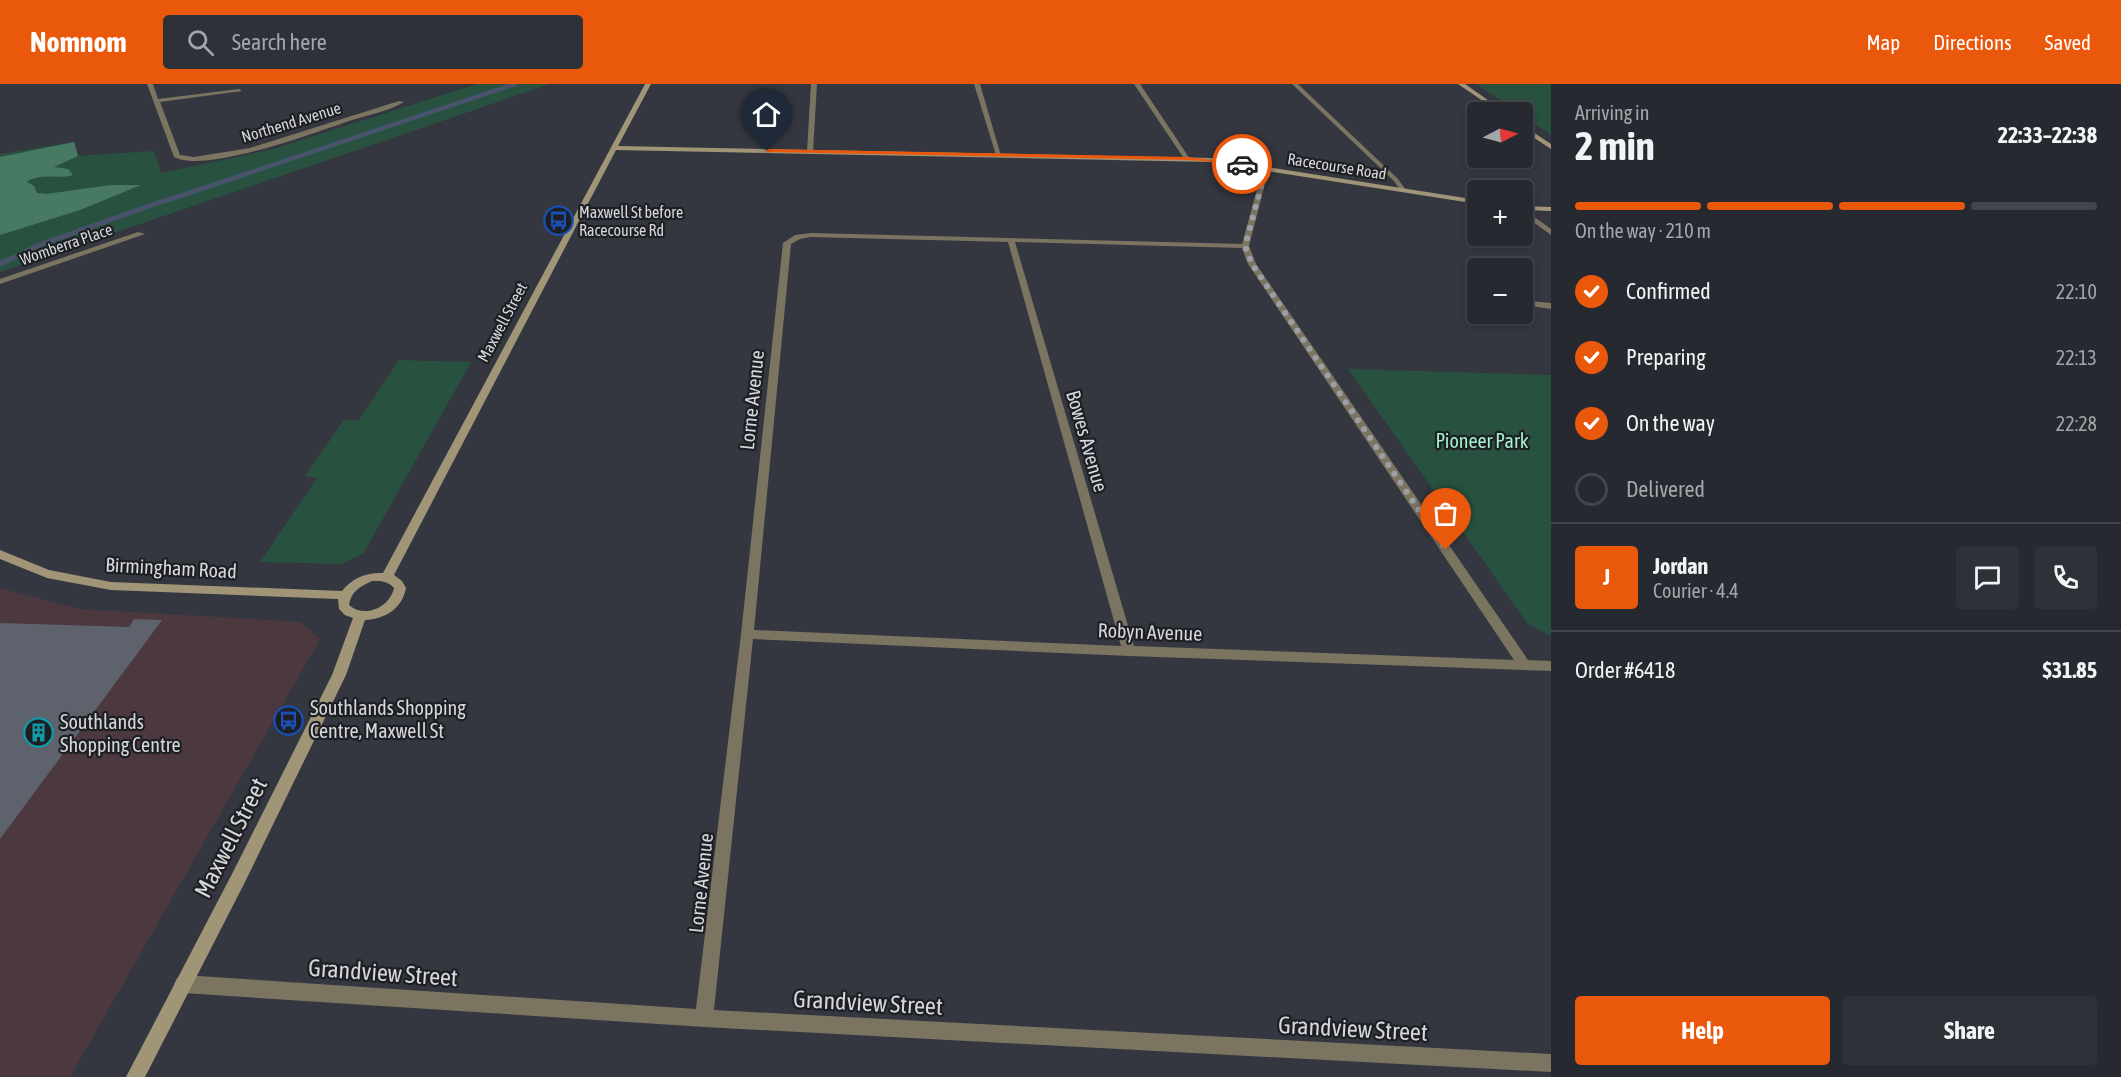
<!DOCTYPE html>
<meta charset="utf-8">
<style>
body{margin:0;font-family:"Asap Condensed",sans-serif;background:#2f3138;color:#f1f3f6;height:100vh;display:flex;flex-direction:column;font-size:22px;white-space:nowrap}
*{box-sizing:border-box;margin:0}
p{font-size:20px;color:#a4a6ab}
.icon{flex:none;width:33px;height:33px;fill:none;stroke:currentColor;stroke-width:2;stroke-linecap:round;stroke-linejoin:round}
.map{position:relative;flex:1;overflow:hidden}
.side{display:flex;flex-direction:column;background:#272930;width:570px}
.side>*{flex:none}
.needle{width:39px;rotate:84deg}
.tools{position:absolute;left:1467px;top:18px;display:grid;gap:12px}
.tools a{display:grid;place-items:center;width:66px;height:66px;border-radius:6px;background:#272930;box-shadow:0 3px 9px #0003,0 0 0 2px #43454c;font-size:30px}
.pin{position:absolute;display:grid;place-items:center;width:51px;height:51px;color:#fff;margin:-62px -26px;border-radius:50% 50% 50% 0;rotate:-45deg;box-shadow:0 0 6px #0007}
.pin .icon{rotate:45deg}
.courier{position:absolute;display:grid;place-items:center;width:60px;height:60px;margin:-30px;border:4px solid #ea580c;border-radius:50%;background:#fff;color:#222;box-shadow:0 2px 8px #0007}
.overview em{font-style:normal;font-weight:700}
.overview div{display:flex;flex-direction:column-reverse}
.overview{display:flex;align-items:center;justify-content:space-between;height:102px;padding:0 24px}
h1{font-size:39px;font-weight:700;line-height:45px}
.bar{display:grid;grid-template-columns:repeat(4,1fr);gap:9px 6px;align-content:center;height:72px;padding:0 24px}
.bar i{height:8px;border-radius:4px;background:#43454c}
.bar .current{background:#ea580c}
.bar p{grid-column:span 4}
.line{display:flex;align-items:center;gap:15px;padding:0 24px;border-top:2px solid #43454c}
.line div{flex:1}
.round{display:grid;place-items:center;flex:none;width:63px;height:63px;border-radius:6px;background:#2f3138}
ol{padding:0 24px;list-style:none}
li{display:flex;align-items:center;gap:18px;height:66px}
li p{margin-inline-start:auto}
li .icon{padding:6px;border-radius:50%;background:#ea580c;color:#fff;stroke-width:4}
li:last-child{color:#a4a6ab}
li i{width:33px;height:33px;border:3px solid #43454c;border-radius:50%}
.cta{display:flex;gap:12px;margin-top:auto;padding:12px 24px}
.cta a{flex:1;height:69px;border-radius:6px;background:#ea580c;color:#fff;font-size:24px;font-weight:700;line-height:69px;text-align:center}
.cta a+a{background:#2f3138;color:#f1f3f6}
header{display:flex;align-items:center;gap:36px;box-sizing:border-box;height:84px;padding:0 30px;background:#ea580c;color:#fff}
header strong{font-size:28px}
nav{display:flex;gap:33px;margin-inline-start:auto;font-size:21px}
.search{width:420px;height:54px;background:#2f3138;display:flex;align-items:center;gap:15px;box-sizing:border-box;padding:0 21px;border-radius:6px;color:#a4a6ab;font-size:22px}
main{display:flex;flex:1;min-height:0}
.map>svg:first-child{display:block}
.commercial{fill:#4c3940}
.green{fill:#28523f}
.forest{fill:#487a63}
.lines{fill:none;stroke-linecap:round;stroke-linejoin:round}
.stream-far1{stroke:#48526b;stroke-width:4.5}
.stream{stroke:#48526b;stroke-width:5}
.building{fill:#5e626c}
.street{fill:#7b7461;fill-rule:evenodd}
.secondary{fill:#a19577;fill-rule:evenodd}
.route{fill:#ea580c}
.done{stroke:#9d9fa6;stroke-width:6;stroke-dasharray:0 10.8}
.labels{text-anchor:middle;stroke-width:4.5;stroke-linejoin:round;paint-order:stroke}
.far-street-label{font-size:16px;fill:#d5d7dd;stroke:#1d1f23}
.far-poi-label{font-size:16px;fill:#d5d7dd;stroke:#1d1f23;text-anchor:start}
.street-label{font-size:20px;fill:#d5d7dd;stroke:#1d1f23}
.park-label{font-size:20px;fill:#a1f1cb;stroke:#1d1f23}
.poi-label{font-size:20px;fill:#d5d7dd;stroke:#1d1f23;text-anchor:start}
.near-street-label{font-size:24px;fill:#d5d7dd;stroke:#1d1f23}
</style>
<header>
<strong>Nomnom</strong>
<div class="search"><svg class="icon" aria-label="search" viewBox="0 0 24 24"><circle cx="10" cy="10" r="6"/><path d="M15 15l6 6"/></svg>Search here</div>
<nav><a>Map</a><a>Directions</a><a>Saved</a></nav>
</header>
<main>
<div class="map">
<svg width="1551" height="993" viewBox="0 0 1551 993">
<rect width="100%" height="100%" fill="#343740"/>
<!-- commercial -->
<path class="commercial" d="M 0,504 L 80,525 L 301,538 L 320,555 L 70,993 L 0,993 Z"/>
<!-- green -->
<g class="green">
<path d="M 477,0 L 550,0 L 0,188 L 0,70 L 74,58 L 78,72 L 154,67 L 161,89 L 270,66 Z"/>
<path d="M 1476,0 L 1551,0 L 1551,51 L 1523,32 L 1522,28 L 1518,28 Z"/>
<path d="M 399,276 L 471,278 L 363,470 L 340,480 L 260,478 L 317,394 L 305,392 L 344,336 L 359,336 Z"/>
<path d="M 1348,285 L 1551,291 L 1551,552 L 1528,540 Z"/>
</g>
<!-- forest -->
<path class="forest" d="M 74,58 L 78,72 L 54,83 L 68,85 L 73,91 C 57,96 41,88 27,98 L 34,102 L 37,109 L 46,110 L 111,101 L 141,101 L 80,126 L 0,151 L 0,73 Z"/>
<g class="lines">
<!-- stream-far1 -->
<path class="stream-far1" d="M 165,117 L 515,0"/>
<!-- stream -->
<path class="stream" d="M 0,180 L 42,160 L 169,115"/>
</g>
<!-- building -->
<path class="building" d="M 134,535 L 162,536 L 0,755 L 0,539 L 129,543 Z"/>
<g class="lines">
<!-- street -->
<g class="street">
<path d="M 147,0 L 153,0 L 158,15 L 239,5 L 242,7 L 160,18 L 180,71 L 194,73 L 250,64 L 399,17 L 404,18 C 389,27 369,31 352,36 C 317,48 205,90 174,73 Z"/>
<path d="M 811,0 L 817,0 L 813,67 L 810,69 L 807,67 Z"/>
<path d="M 974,0 L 980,0 L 1001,72 L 996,71 Z"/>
<path d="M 1134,0 L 1140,0 L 1190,75 L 1189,76 L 1185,76 Z"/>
<path d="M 1292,0 L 1298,0 L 1398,95 L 1406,106 L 1405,107 L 1401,107 L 1394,97 Z"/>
<path d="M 1266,82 L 1269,84 L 1249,162 L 1256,180 L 1528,576 L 1551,577 L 1551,587 L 1129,572 L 753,555 L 714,926 L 1551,970 L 1551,988 L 704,943 L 183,909 L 177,906 L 174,900 L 177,894 L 183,891 L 696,925 L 741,550 L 783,159 L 795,151 L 811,149 L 1242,160 L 1263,84 ZM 811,153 L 1008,158 L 1121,562 L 754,546 L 791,160 L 800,155 ZM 1015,158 L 1242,164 L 1248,180 L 1514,576 L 1134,562 Z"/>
<path d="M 1522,124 L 1551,145 L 1551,151 L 1522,130 Z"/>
<path d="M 138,148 L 145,150 L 0,200 L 0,195 Z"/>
<path d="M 1522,216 L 1551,219 L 1551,225 L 1522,221 Z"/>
</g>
<!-- secondary -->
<g class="secondary">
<path d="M 645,0 L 651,0 L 618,62 L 1210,74 L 1478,116 L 1478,120 L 1210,78 L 616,66 L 394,491 L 402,497 L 406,504 C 402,525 385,535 365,536 L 346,591 L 244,800 L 145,993 L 126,993 L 232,790 L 332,591 L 353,534 L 345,531 L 339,525 L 338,515 L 111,506 L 47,494 L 0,475 L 0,466 L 49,486 L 111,498 L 342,507 C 352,494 367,488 383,489 ZM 372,497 C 381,497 388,497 394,504 C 390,523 365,535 349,521 C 351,507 361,502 372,497 Z"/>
<path d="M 1458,0 L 1465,0 L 1505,28 L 1499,28 Z"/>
<path d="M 1522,41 L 1551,60 L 1551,65 L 1522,46 Z"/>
<path d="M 1522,122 L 1551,123 L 1551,127 L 1522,126 Z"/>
</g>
</g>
<!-- route -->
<path class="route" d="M 765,65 L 1187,73 L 1245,80 L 1187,76 L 767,68 Z"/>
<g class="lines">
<!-- done -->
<path class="done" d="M 1242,80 L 1266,84 L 1245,162 L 1252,180 L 1446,466"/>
</g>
<!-- icons -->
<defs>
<symbol id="bus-ring" viewBox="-11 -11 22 22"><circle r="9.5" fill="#1d1f23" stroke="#1a4fb4" stroke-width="1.5"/><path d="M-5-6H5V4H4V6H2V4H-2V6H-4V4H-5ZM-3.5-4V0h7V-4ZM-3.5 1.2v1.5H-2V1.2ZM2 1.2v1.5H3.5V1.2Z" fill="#1a4fb4"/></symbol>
<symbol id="building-ring" viewBox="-11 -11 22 22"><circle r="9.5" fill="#1d1f23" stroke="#0f9aa8" stroke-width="1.5"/><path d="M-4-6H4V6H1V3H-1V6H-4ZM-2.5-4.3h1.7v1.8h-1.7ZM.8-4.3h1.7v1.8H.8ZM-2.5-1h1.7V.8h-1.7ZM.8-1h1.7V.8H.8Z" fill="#0f9aa8"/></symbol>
</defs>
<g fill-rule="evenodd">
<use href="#bus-ring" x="542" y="120" width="33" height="33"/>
<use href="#bus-ring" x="272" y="620" width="33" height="33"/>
<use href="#building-ring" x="22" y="632" width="33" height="33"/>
</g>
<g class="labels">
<!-- far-street labels -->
<g class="far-street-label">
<text transform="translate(291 38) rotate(-17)" y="6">Northend Avenue</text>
<text transform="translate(1337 82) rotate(9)" y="6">Racecourse Road</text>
<text transform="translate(66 160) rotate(-19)" y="6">Womberra Place</text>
<text transform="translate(502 238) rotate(-62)" y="6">Maxwell Street</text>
</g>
<!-- far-poi labels -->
<g class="far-poi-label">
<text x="579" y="134">Maxwell St before<tspan x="579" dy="18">Racecourse Rd</tspan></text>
</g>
<!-- street labels -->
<g class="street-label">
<text transform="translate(752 316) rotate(-84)" y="7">Lorne Avenue</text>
<text transform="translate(1087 357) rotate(74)" y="7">Bowes Avenue</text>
<text transform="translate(171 484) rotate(3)" y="7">Birmingham Road</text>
<text transform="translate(1150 548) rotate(2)" y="7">Robyn Avenue</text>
<text transform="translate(701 799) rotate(-84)" y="7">Lorne Avenue</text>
</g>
<!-- park labels -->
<g class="park-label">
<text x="1482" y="364">Pioneer Park</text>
</g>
<!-- poi labels -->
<g class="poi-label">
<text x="310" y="631">Southlands Shopping<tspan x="310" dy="23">Centre, Maxwell St</tspan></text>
<text x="60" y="645">Southlands<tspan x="60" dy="23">Shopping Centre</tspan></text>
</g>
<!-- near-street labels -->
<g class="near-street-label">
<text transform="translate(231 754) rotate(-63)" y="8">Maxwell Street</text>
<text transform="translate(383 889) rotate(4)" y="8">Grandview Street</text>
<text transform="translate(868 919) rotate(3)" y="8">Grandview Street</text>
<text transform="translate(1353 945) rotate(3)" y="8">Grandview Street</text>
</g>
</g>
</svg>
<div class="tools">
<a><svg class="needle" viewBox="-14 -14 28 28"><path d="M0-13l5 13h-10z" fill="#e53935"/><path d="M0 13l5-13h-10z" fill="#a4a6ab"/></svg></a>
<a>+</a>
<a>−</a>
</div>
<div class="pin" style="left:1446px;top:466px;background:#ea580c"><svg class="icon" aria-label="bag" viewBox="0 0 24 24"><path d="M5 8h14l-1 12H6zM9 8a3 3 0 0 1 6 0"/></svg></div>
<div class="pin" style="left:767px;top:67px;background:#1f2937"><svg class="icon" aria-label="home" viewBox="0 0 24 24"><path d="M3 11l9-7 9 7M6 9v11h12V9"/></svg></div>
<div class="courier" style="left:1242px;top:80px"><svg class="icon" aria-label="car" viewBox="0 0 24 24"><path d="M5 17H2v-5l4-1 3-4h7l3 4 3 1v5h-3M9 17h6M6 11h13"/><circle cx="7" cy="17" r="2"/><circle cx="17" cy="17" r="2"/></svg></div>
</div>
<section class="side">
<div class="overview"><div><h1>2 min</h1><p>Arriving in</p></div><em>22:33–22:38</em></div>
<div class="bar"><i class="current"></i><i class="current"></i><i class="current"></i><i></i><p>On the way · 210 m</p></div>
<ol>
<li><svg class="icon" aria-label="check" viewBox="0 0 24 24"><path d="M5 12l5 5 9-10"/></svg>Confirmed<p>22:10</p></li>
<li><svg class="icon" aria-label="check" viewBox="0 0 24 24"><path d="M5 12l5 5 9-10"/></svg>Preparing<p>22:13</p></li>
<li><svg class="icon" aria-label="check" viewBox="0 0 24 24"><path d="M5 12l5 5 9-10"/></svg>On the way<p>22:28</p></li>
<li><i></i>Delivered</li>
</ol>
<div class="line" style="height:108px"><b class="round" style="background:#ea580c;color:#fff">J</b><div><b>Jordan</b><p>Courier · 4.4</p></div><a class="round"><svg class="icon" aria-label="chat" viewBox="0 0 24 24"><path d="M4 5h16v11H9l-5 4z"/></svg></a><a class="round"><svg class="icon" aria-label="phone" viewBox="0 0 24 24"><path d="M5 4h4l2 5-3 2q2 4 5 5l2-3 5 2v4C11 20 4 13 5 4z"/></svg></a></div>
<div class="line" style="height:78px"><div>Order #6418</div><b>$31.85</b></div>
<div class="cta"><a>Help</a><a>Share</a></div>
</section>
</main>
